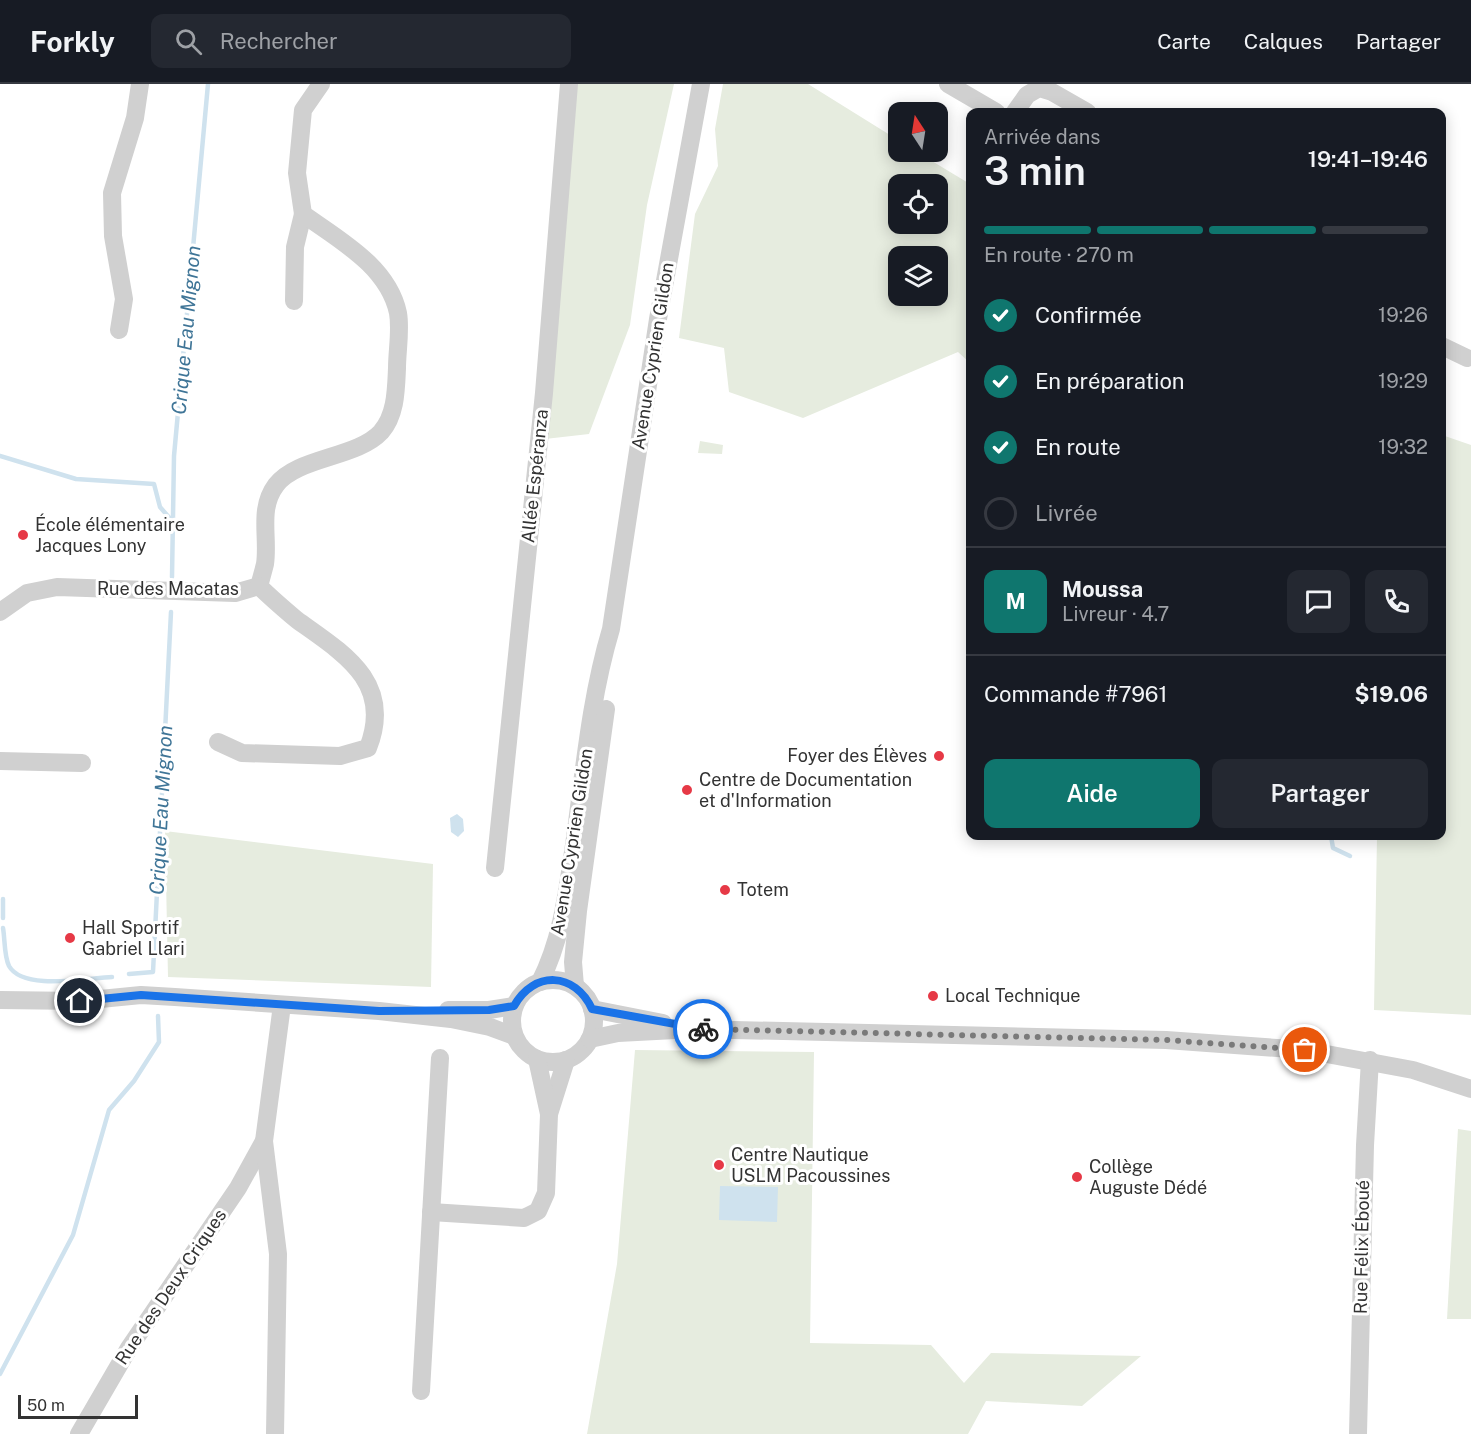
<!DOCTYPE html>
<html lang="fr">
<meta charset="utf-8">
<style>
body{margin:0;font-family:"Public Sans",sans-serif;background:#242831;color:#f1f3f6;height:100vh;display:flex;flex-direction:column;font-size:22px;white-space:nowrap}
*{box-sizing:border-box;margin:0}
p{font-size:20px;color:#9ea1a6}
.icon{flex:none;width:33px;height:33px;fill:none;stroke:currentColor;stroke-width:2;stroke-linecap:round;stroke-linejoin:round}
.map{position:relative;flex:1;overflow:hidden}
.panel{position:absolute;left:966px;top:24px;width:480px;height:732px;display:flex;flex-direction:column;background:#171b24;border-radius:12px;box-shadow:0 3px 15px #0003}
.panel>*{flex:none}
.needle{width:39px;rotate:348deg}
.tools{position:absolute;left:888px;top:18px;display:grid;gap:12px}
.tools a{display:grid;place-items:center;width:60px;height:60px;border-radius:12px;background:#171b24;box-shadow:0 3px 15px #0003;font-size:30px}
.scale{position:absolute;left:18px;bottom:15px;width:120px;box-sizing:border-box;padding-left:6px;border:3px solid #333;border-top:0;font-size:16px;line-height:21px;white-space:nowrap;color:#333;-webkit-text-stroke:4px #fff;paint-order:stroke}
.pin{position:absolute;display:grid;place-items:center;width:51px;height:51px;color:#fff;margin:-26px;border:3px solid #fff;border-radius:50%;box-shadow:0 2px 6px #0007}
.courier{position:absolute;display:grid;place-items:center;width:60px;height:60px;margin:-30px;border:4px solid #1a73e8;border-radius:50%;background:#fff;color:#222;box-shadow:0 2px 8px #0007}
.head em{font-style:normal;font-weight:600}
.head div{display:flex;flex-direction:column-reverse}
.head{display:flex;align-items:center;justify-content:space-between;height:102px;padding:0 18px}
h1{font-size:39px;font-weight:600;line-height:45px}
.bar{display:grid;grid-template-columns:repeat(4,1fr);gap:9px 6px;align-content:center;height:72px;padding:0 18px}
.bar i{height:8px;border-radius:4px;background:#363941}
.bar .on{background:#0f766e}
.bar p{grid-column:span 4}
.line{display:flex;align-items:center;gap:15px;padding:0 18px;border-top:2px solid #363941}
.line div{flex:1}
.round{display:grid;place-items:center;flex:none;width:63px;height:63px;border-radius:12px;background:#242831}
ol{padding:0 18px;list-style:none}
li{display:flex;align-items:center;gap:18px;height:66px}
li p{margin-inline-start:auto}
li .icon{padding:6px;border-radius:50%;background:#0f766e;color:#fff;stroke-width:4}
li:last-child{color:#9ea1a6}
li i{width:33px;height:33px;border:3px solid #363941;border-radius:50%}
.action{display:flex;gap:12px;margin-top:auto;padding:12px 18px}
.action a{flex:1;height:69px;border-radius:12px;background:#0f766e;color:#fff;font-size:24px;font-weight:600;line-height:69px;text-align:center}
.action a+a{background:#242831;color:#f1f3f6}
header{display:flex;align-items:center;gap:36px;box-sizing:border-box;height:84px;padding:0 30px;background:#171b24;border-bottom:2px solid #363941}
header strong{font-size:28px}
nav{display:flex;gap:33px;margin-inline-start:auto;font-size:21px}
.search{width:420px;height:54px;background:#242831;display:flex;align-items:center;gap:15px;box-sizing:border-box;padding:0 21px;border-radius:12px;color:#9ea1a6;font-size:22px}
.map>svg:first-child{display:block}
.green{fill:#e6ecdf;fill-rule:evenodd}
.water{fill:#cfe2ee}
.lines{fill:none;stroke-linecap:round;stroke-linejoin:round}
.stream{stroke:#cfe2ee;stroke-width:4.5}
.minor{stroke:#d0d0d0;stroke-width:18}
.done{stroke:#7a7a7a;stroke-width:6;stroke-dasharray:0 10.8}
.route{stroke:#1a73e8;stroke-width:8}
.poi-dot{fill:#e63946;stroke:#fff;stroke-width:2}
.labels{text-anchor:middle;stroke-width:6;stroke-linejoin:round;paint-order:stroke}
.street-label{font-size:18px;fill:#333;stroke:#fff}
.poi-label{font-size:18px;fill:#333;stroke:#fff;text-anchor:start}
.water-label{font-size:20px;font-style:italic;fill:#3f7597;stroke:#fff}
</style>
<header>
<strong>Forkly</strong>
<div class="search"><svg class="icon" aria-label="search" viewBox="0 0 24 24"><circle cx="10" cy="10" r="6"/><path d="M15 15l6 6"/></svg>Rechercher</div>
<nav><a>Carte</a><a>Calques</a><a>Partager</a></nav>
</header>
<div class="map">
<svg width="1471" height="1350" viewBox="0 0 1471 1350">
<rect width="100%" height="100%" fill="#fff"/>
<!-- green -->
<g class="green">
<path d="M 576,0 L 674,0 L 647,121 L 630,241 L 589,350 L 545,355 Z"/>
<path d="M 723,0 L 808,0 L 898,56 L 898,68 L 917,68 L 970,100 L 970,279 L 958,268 L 803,334 L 729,308 L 724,264 L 679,254 L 695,130 L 718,82 L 715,45 ZM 898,100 L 938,100 L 938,140 L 898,140 ZM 938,172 L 938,212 L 898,212 L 898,172 Z"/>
<path d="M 1442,351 L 1471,361 L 1471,931 L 1374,926 L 1377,752 L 1442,752 Z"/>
<path d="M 700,357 L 723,361 L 722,370 L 698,369 Z"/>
<path d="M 165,747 L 433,780 L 431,903 L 168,893 Z"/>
<path d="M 635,966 L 814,968 L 810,1259 L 931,1261 L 964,1299 L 991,1269 L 1141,1272 L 1082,1322 L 986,1317 L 968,1350 L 587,1350 L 617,1180 Z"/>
<path d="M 1458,1045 L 1471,1047 L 1471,1235 L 1447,1235 Z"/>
</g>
<!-- water -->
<g class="water">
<path d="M 457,730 L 463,735 L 464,747 L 458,753 L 451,748 L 450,734 Z"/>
<path d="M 720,1102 L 778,1103 L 777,1138 L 719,1136 Z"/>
</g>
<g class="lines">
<!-- stream -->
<g class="stream">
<path d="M 0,372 L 76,395 L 154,400 L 160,423 L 173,438"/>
<path d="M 172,493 L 174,372 L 208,0"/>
<path d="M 1331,752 L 1333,764 L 1350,772"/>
<path d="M 3,834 L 3,815"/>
<path d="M 3,844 C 5,855 4,872 9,882 C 23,907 86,894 112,893"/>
<path d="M 129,890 L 153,888 L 171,528"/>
<path d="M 0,1290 L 73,1151 L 109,1026 L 134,997 L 159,958 L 158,932"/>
</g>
<!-- minor -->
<g class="minor">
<path d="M 948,0 L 996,28"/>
<path d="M 1015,28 L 1027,11 L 1039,4 L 1052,8 L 1087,28"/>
<path d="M 294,217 L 295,163 L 303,130"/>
<path d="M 119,246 L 124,215 L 113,152 L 112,109 L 135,34 L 140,0"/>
<path d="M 1442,262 L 1467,274"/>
<path d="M 0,528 L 27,509 L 57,503 L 235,509 L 259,502 C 261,495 263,488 265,480 C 269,453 258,425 276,401 C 297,373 357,374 381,348 C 396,331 396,306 397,284 C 397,267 401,246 398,229 C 388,182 339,156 303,130 L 297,89 L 303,26 L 321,0"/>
<path d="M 218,658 L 242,669 L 340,672 L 368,664 C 394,598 343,569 297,536 C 284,525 271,514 259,502"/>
<path d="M 0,677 L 82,679"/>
<path d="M 495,784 L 544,309 L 569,0"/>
<circle cx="553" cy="937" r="41"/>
<path d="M 540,898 C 562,855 567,808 574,761 C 584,689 590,615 611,545 L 658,235 L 701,0"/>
<path d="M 575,902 L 573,878 L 578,827 L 606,625"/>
<path d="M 0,916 L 80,917 L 141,911 L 175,913 L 379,927 L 451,935 L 490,943 L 514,952"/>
<path d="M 592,925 L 663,939"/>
<path d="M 448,926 L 489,926 L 514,922"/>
<path d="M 590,955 L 618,949 L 694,945 L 1166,956 L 1305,966 L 1413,986 L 1471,1005"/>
<path d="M 549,1030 L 566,976"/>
<path d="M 431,1128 L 524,1134 L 538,1127 L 546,1109 L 549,1030 L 537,975"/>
<path d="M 421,1307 L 440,974"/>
<path d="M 79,1350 L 129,1264 L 238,1104 L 264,1057"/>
<path d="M 275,1350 L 278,1170 L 264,1057 L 282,921"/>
<path d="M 1358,1350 L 1365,1061 L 1370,976"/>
</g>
</g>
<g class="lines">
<!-- done -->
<path class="done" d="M 703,945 L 1166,956 L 1305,966"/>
<!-- route -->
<path class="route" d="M 80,917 L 141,911 L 379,927 L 489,926 L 514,922 C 534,886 575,888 592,925 L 703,945"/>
</g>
<!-- markers -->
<g class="poi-dot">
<circle cx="23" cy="451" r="6"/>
<circle cx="939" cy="672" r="6"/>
<circle cx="687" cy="706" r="6"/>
<circle cx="725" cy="806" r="6"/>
<circle cx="70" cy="854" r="6"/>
<circle cx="933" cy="912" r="6"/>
<circle cx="719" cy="1081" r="6"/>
<circle cx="1077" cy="1093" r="6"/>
</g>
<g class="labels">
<!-- street labels -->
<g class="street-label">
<text transform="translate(653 272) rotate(-81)" y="6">Avenue Cyprien Gildon</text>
<text transform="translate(535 392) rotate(-84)" y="6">Allée Espéranza</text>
<text x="168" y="511">Rue des Macatas</text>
<text transform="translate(572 758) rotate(-81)" y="6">Avenue Cyprien Gildon</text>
<text transform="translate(1362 1163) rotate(-89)" y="6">Rue Félix Éboué</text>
<text transform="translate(171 1203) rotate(-56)" y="6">Rue des Deux Criques</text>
</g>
<!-- poi labels -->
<g class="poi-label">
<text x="35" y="447">École élémentaire<tspan x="35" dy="21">Jacques Lony</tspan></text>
<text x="927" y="678" text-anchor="end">Foyer des Élèves</text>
<text x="699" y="702">Centre de Documentation<tspan x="699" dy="21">et d'Information</tspan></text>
<text x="737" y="812">Totem</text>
<text x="82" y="850">Hall Sportif<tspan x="82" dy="21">Gabriel Llari</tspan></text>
<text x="945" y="918">Local Technique</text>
<text x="731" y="1077">Centre Nautique<tspan x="731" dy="21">USLM Pacoussines</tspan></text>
<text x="1089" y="1089">Collège<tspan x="1089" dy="21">Auguste Dédé</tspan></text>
</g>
<!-- water labels -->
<g class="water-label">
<text transform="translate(186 246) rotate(-85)" y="7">Crique Eau Mignon</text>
<text transform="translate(161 726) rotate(-87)" y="7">Crique Eau Mignon</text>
</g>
</g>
</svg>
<div class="tools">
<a><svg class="needle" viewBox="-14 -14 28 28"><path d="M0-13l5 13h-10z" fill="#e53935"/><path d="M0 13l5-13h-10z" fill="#9ea1a6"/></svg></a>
<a><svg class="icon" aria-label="locate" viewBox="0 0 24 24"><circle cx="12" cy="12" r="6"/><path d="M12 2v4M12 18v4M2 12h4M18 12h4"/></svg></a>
<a><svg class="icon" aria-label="layers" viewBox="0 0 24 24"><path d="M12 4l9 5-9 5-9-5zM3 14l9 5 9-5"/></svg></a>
</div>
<div class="scale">50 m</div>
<div class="pin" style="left:1305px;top:966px;background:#ea580c"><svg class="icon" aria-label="bag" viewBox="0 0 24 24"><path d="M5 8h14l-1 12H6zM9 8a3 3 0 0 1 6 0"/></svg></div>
<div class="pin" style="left:80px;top:917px;background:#1f2937"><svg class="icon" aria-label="home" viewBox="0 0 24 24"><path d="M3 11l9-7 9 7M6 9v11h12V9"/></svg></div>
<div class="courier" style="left:703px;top:945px"><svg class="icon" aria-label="bike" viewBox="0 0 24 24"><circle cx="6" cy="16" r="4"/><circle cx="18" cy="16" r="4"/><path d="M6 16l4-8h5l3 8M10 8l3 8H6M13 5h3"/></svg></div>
<section class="panel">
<div class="head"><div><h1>3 min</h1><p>Arrivée dans</p></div><em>19:41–19:46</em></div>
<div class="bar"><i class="on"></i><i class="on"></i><i class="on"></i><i></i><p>En route · 270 m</p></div>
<ol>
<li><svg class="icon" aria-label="check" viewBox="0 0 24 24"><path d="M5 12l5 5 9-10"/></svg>Confirmée<p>19:26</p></li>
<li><svg class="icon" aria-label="check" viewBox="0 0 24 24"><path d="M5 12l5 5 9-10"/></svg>En préparation<p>19:29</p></li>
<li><svg class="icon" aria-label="check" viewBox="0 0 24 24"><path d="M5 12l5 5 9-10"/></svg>En route<p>19:32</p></li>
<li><i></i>Livrée</li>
</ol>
<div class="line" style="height:108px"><b class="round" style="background:#0f766e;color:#fff">M</b><div><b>Moussa</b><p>Livreur · 4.7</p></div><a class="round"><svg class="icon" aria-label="chat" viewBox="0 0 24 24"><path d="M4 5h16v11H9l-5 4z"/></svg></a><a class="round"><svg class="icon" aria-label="phone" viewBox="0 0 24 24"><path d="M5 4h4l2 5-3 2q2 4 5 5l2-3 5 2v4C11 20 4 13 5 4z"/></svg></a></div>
<div class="line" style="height:78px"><div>Commande #7961</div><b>$19.06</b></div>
<div class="action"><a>Aide</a><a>Partager</a></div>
</section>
</div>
